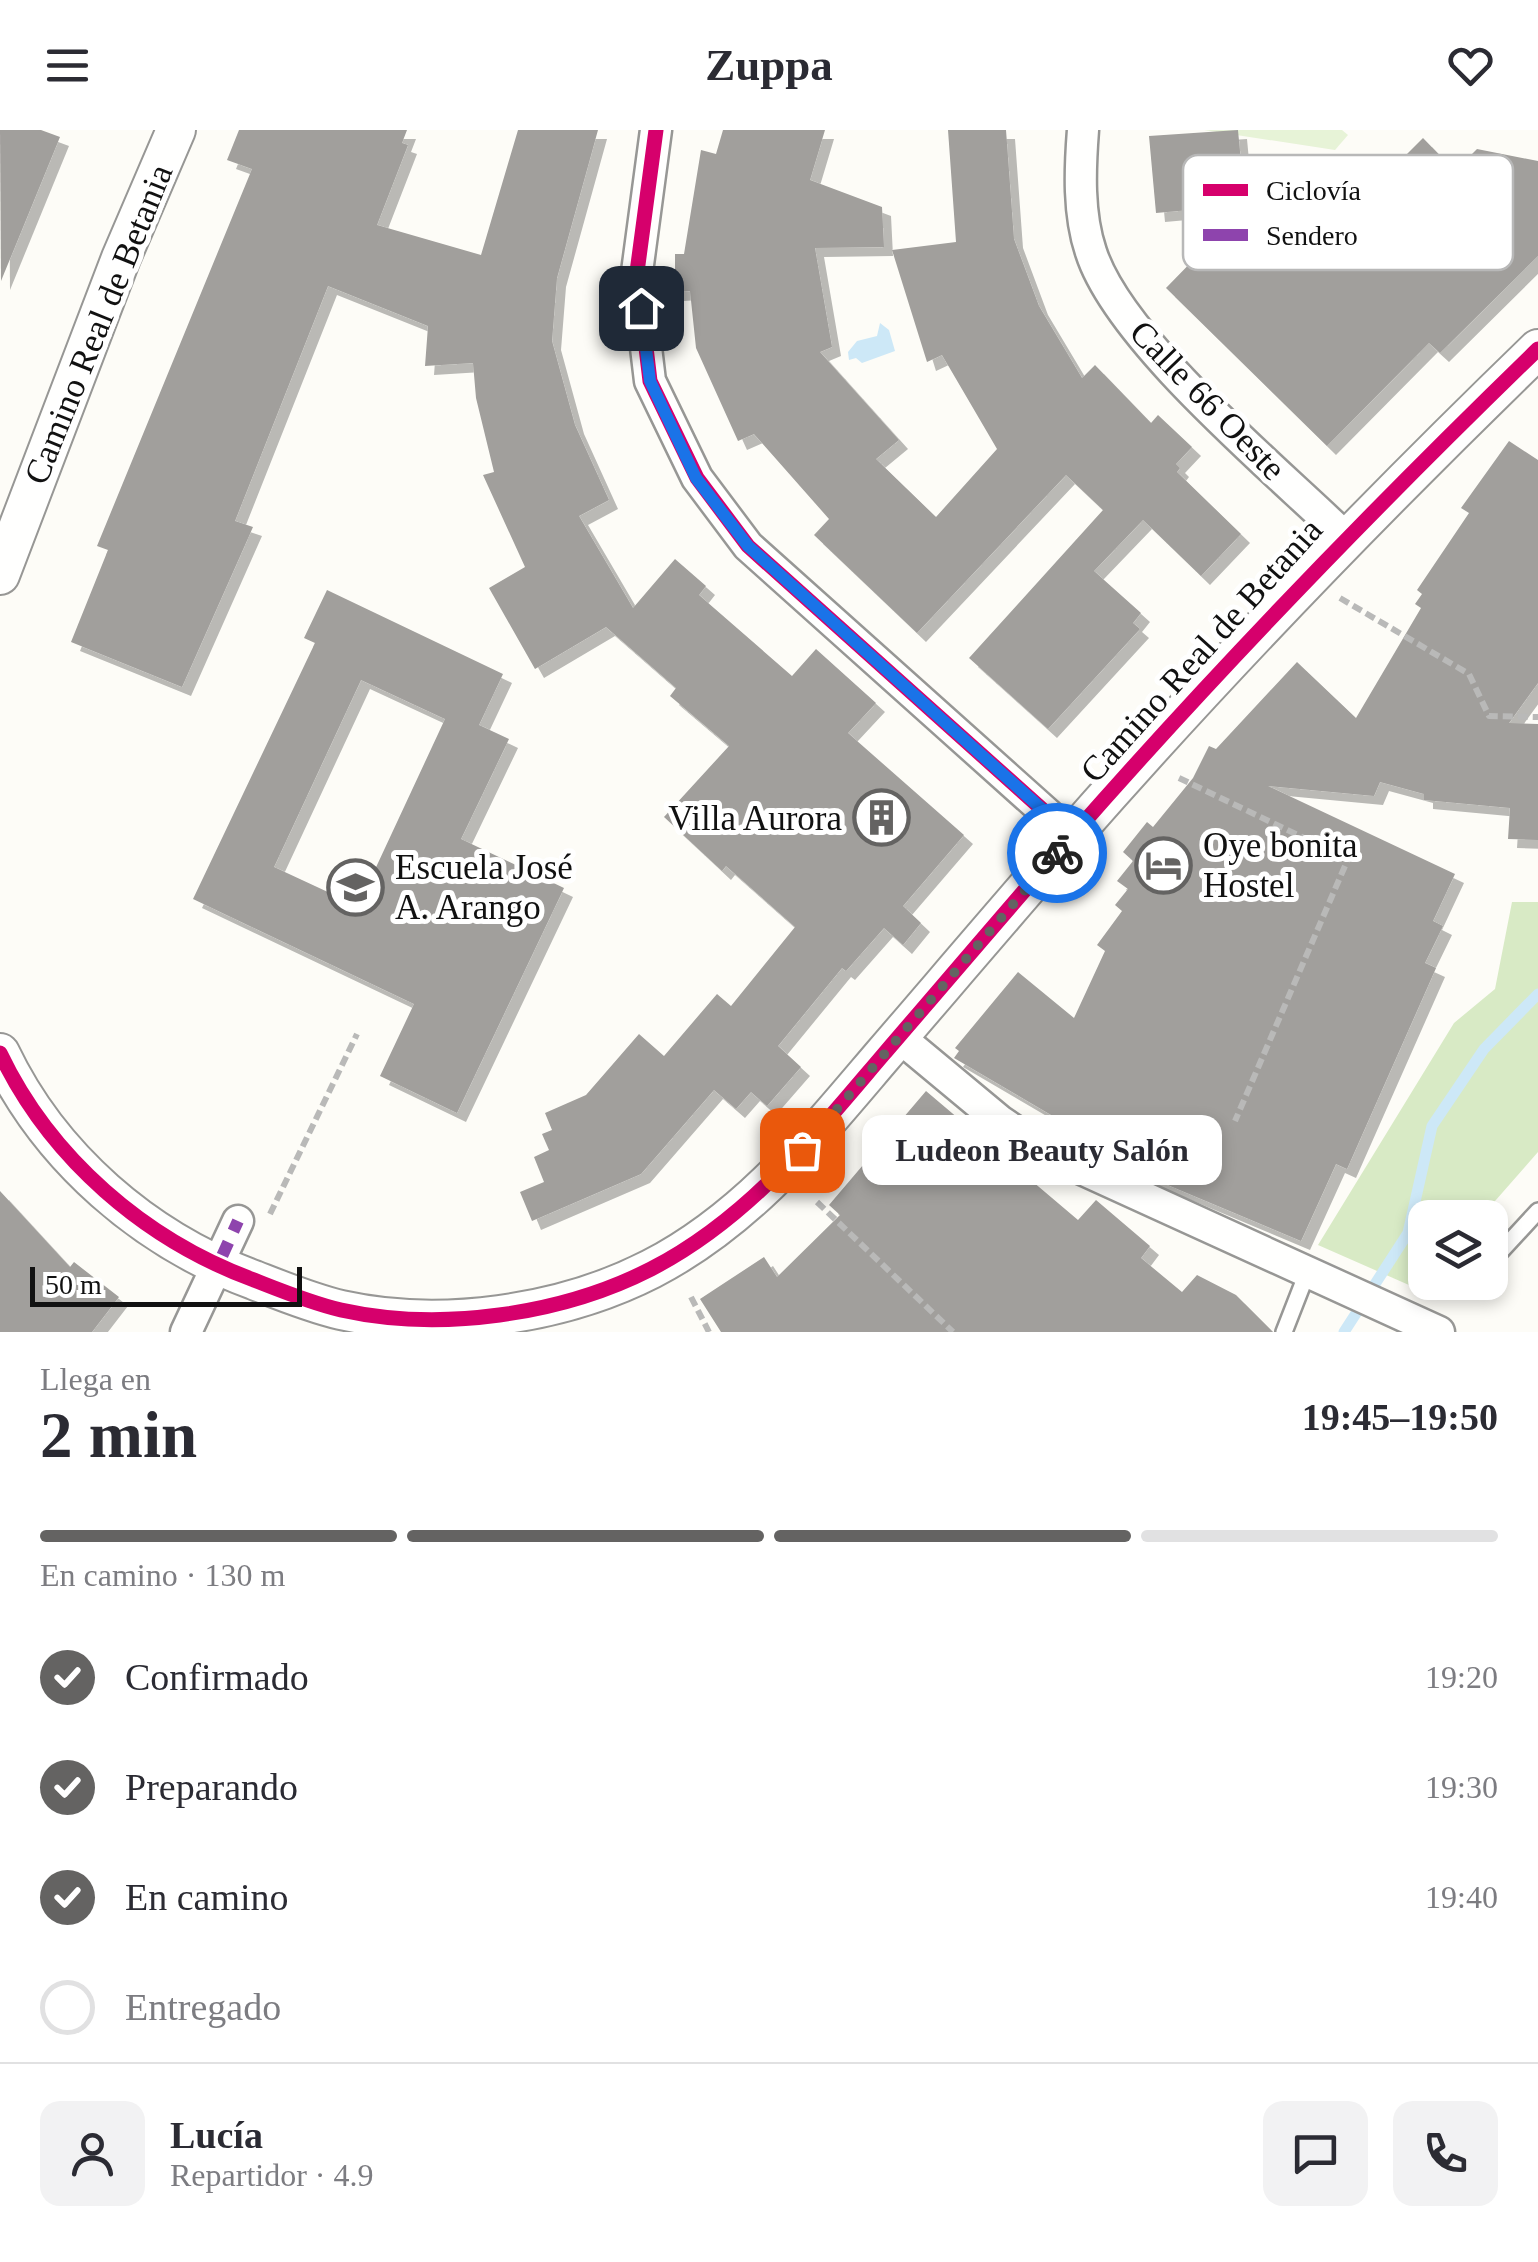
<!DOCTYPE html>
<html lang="es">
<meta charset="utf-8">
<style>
body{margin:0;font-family:Georgia,serif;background:#f2f2f3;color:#2b2b33;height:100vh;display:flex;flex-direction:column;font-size:38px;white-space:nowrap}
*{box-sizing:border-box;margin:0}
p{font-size:32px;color:#7c7c81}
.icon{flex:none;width:55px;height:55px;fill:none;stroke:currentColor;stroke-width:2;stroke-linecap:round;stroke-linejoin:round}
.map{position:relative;height:1202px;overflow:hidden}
.side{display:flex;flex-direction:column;background:#fff;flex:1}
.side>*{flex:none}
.buttons{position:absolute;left:1408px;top:1070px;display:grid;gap:20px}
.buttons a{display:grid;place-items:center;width:100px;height:100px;border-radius:20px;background:#fff;box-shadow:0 5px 15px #0003;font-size:50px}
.scale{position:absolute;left:30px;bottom:25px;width:272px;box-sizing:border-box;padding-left:10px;border:5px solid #111;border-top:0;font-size:28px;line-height:35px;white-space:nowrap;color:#111;-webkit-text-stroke:8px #fff;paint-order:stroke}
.pin{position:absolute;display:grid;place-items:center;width:85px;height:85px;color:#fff;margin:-42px;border-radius:20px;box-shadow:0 5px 15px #0006}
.courier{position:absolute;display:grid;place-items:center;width:100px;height:100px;margin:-50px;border:8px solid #1a73e8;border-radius:50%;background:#fff;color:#222;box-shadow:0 2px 12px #0007}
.bubble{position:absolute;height:70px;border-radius:20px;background:#fff;box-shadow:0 5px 15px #0003;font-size:32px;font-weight:700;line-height:70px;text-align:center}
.overview em{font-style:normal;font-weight:700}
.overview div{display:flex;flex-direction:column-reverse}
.overview{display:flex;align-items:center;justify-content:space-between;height:170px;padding:0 40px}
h1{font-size:65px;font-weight:700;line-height:75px}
.bar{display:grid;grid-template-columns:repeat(4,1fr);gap:15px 10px;align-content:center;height:120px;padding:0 40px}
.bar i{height:12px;border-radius:8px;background:#e1e1e2}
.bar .on{background:#646362}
.bar p{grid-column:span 4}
.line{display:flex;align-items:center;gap:25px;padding:0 40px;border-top:2px solid #e1e1e2}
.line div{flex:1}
.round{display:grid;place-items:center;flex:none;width:105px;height:105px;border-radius:20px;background:#f2f2f3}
ol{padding:0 40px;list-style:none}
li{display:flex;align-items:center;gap:30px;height:110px}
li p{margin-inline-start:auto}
li .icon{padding:10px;border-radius:50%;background:#646362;color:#fff;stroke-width:4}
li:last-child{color:#7c7c81}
li i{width:55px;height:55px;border:5px solid #e1e1e2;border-radius:50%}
header{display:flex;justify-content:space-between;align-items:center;height:130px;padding:0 40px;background:#fff;font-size:45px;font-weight:700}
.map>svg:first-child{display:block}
.green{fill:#e7f3d7}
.forest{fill:#d8eac5}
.water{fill:#cde8f7}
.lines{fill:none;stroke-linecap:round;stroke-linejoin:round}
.stream{stroke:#cde8f7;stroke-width:11}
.building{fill:#a19f9c;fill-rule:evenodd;filter:url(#shadow)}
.service-casing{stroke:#979795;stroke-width:20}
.minor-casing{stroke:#979795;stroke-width:35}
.tertiary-casing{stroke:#979795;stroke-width:42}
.path{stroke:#b9b9b8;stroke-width:6;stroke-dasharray:10 5;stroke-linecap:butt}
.service{stroke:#fffffe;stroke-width:15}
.minor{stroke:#fffffe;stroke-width:30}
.tertiary{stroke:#fffffe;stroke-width:38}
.quiet{stroke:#8e44ad;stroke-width:12;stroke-dasharray:25 12;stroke-linecap:butt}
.cycleway-casing{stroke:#fff;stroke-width:21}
.cycleway{stroke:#d6006c;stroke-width:15}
.done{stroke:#646362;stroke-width:10;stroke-dasharray:0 18}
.route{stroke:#1a73e8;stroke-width:12}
.labels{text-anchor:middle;stroke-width:10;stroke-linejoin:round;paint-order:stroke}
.street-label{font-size:35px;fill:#111;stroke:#fff}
.poi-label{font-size:35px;fill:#111;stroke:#fff;text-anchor:start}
.key{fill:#fff;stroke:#b8b8b8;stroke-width:2.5}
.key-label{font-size:28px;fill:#111}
</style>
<header><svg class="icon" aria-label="menu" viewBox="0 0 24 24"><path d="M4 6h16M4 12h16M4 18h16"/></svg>Zuppa<svg class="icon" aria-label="heart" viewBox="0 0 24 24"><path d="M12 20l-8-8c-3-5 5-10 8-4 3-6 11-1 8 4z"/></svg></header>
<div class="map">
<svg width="1538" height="1202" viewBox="0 0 1538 1202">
<defs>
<filter id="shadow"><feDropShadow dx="9" dy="9" stdDeviation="0" flood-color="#0004"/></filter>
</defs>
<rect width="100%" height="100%" fill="#fdfcf7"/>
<!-- green -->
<path class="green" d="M 1204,0 L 1342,0 L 1348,5 L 1335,20 Z"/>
<!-- forest -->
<path class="forest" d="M 1512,772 L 1538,772 L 1538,1022 L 1481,1087 L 1425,1088 L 1425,1151 L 1418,1159 L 1318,1115 L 1454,893 L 1495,859 Z"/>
<!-- water -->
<path class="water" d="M 880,193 L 889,200 L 895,221 L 862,233 L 856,228 L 849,230 L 848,222 L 857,211 L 877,206 Z"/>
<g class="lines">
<!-- stream -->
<path class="stream" d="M 1344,1202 L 1408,1103 L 1432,996 L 1484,919 L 1538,864"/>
</g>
<!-- building -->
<g class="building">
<path d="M 0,0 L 41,0 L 60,7 L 1,151 Z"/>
<path d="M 239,0 L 407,0 L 402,13 L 408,15 L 377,95 L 481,125 L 518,0 L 598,0 L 557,148 L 552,211 L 575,295 L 609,370 L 579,386 L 633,478 L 675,429 L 706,456 L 699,465 L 792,546 L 816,519 L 876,573 L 848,603 L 964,705 L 903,776 L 921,793 L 903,815 L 884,798 L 846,841 L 842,838 L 778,916 L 801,937 L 767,976 L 751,962 L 736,979 L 714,960 L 641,1044 L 532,1091 L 520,1062 L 544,1052 L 534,1027 L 549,1020 L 542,1004 L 552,1000 L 545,983 L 586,965 L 639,904 L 664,926 L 717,864 L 731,876 L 795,797 L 726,736 L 722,741 L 664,687 L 729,616 L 670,566 L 676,558 L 606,497 L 535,539 L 489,458 L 525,437 L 483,345 L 494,342 L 476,268 L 473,233 L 425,236 L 428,196 L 328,156 L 235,391 L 253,397 L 182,557 L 71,512 L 108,420 L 97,416 L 252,39 L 227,30 Z"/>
<path d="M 723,0 L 825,0 L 810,50 L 882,77 L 884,117 L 815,118 L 832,217 L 820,222 L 899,310 L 876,329 L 936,387 L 997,319 L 942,225 L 927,232 L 892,120 L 956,112 L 948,0 L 1006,0 L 1014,109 L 1039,176 L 1082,248 L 1095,235 L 1151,293 L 1158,285 L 1192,317 L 1176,334 L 1180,338 L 1177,342 L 1241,404 L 1201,446 L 1143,390 L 1094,441 L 1141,483 L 1133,493 L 1140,499 L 1048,599 L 969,528 L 1103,380 L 1066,345 L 917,503 L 814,405 L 829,389 L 754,304 L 738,311 L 696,218 L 690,161 L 675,162 L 675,124 L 684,124 L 701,20 L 716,24 Z"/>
<path d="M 1238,0 L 1245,75 L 1156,83 L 1149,6 Z"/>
<path d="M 1423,8 L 1455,41 L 1477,19 L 1538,31 L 1538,126 L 1440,223 L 1429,213 L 1327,316 L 1166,158 L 1243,79 L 1299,132 Z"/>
<path d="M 1509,311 L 1538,330 L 1538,553 L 1509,593 L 1538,594 L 1538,710 L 1508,709 L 1510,678 L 1424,670 L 1424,664 L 1380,652 L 1374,666 L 1268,656 L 1455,744 L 1433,791 L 1443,796 L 1425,833 L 1436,838 L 1347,1039 L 1336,1034 L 1301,1111 L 1101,1027 L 1103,1023 L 1083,1014 L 1087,1006 L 954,928 L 959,921 L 955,918 L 1018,842 L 1074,888 L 1105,821 L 1097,815 L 1122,781 L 1115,775 L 1128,759 L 1117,751 L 1133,731 L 1123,722 L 1147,692 L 1153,697 L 1193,648 L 1209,616 L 1216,619 L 1297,532 L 1356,588 L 1421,478 L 1415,474 L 1422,464 L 1417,460 L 1469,383 L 1461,378 Z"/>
<path d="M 327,460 L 503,544 L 479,595 L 509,609 L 461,709 L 564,758 L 457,983 L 380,946 L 414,874 L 193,769 L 315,513 L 304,508 ZM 361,550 L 445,589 L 358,776 L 274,737 Z"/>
<path d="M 926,961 L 1078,1090 L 1096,1070 L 1150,1116 L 1141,1128 L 1182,1162 L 1197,1145 L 1236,1165 L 1273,1202 L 721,1202 L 700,1169 L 764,1127 L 777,1147 L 840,1085 L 829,1075 Z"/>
<path d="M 0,1061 L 70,1137 L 74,1132 L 119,1167 L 92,1202 L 0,1202 Z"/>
</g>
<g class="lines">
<defs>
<g id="service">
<path d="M 1490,1133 L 1538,1081"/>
<path d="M 1471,1153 L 1472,1152"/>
<path d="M 1284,1202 L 1307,1143"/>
</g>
<g id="minor">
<path d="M 656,0 L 637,142 L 650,251 L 697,348 L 748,416 L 1072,706"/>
<path d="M 1083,0 C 1080,39 1078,84 1091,122 C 1119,210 1275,339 1345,407"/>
<path d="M 899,907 L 1000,991 L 1049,1024 L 1439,1202"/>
<path d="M 186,1202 L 238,1091"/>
</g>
<g id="tertiary">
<path d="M 0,445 L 121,128 L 176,0"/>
<path d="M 0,923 C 50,1028 145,1110 254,1150 C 282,1161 311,1173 341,1180 C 440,1202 561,1185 651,1139 C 748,1089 813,1007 883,925 C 945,853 1007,780 1070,708 C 1219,538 1376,376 1538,219"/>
</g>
</defs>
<!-- service casing -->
<use href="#service" class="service-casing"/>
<!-- minor casing -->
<use href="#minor" class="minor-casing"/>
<!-- tertiary casing -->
<use href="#tertiary" class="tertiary-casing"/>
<!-- path -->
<g class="path">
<path d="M 1340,468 L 1469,544 L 1489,586 L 1538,587"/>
<path d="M 1179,648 L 1348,729 L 1235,991"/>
<path d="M 817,1072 L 953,1202"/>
<path d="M 270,1084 L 357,904"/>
<path d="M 691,1167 L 709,1202"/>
</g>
<!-- service -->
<use href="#service" class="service"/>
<!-- minor -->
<use href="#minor" class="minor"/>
<!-- tertiary -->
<use href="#tertiary" class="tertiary"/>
<!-- quiet -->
<path class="quiet" d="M 218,1135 L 238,1091"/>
<defs>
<g id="cycleway">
<path d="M 656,0 L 637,142 L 650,251 L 697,348 L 748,416 L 1072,706"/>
<path d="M 0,923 C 50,1028 145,1110 254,1150 C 282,1161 311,1173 341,1180 C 440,1202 561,1185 651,1139 C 748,1089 813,1007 883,925 C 945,853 1007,780 1070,708 C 1219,538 1376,376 1538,219"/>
</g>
</defs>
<!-- cycleway casing -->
<use href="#cycleway" class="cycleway-casing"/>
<!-- cycleway -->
<use href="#cycleway" class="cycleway"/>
</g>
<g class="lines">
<!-- done -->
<path class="done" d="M 802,1020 L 1057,723"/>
<!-- route -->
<path class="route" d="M 641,178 L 650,251 L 696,348 L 748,416 L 1072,706 L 1057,723"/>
</g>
<!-- icons -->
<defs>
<symbol id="building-ring" viewBox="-11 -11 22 22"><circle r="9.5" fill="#fff" stroke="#646362" stroke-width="1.5"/><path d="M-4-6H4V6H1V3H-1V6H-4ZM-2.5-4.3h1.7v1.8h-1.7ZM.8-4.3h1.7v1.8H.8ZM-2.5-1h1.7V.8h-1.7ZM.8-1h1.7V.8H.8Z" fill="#646362"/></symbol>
<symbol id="hotel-ring" viewBox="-11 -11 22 22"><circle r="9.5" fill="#fff" stroke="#646362" stroke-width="1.5"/><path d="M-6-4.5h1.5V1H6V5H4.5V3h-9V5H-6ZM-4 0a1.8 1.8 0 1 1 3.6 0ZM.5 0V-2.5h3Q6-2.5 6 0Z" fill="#646362"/></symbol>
<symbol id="school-ring" viewBox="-11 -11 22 22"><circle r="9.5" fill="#fff" stroke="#646362" stroke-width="1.5"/><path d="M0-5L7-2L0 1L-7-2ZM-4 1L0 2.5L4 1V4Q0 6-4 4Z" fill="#646362"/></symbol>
</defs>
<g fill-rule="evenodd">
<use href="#building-ring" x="850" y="656" width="63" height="63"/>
<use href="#hotel-ring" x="1132" y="704" width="63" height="63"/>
<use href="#school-ring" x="324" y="726" width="63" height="63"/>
</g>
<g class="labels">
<!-- street labels -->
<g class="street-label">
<text transform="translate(98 194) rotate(-68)" y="12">Camino Real de Betania</text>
<text transform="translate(1208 270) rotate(46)" y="12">Calle 66 Oeste</text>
<text transform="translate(1201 520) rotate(-48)" y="12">Camino Real de Betania</text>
</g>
<!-- poi labels -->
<g class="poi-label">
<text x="842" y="700" text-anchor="end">Villa Aurora</text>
<text x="1203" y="727">Oye bonita<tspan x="1203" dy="40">Hostel</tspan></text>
<text x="395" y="749">Escuela José<tspan x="395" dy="40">A. Arango</tspan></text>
</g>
</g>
<!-- legend -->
<rect x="1183" y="25" width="330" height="115" rx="15" class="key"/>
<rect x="1203" y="54" width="45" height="12" fill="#d6006c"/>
<rect x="1203" y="99" width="45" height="12" fill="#8e44ad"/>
<g class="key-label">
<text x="1266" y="70">Ciclovía</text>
<text x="1266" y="115">Sendero</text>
</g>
</svg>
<div class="buttons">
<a><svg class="icon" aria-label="layers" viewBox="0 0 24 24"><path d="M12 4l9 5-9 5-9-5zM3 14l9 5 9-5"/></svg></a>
</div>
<div class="scale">50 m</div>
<div class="pin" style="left:802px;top:1020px;background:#ea580c"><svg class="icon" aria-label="bag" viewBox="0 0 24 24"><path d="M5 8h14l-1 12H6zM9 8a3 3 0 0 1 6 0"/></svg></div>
<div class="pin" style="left:641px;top:178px;background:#1f2937"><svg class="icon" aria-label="home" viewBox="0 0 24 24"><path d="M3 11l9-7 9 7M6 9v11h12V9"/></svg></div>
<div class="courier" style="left:1057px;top:723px"><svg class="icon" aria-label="bike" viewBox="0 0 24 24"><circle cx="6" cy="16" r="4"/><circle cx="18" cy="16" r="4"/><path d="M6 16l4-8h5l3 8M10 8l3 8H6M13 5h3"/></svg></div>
<div class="bubble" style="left:862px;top:985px;width:360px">Ludeon Beauty Salón</div>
</div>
<section class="side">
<div class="overview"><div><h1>2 min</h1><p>Llega en</p></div><em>19:45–19:50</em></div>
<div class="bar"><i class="on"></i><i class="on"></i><i class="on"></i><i></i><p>En camino · 130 m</p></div>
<ol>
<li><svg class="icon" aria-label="check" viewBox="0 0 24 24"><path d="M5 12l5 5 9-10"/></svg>Confirmado<p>19:20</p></li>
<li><svg class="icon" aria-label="check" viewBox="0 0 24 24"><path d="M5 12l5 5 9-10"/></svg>Preparando<p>19:30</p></li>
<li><svg class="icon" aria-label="check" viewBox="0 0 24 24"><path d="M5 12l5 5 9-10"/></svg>En camino<p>19:40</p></li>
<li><i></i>Entregado</li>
</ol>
<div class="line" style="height:180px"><a class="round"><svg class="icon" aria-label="person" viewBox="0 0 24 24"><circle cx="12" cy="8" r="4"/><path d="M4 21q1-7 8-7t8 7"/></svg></a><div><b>Lucía</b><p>Repartidor · 4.9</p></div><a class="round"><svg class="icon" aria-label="chat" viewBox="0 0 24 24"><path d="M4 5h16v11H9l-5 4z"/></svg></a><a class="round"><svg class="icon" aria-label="phone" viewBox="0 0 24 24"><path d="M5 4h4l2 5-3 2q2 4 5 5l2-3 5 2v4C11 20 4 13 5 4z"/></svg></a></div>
</section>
